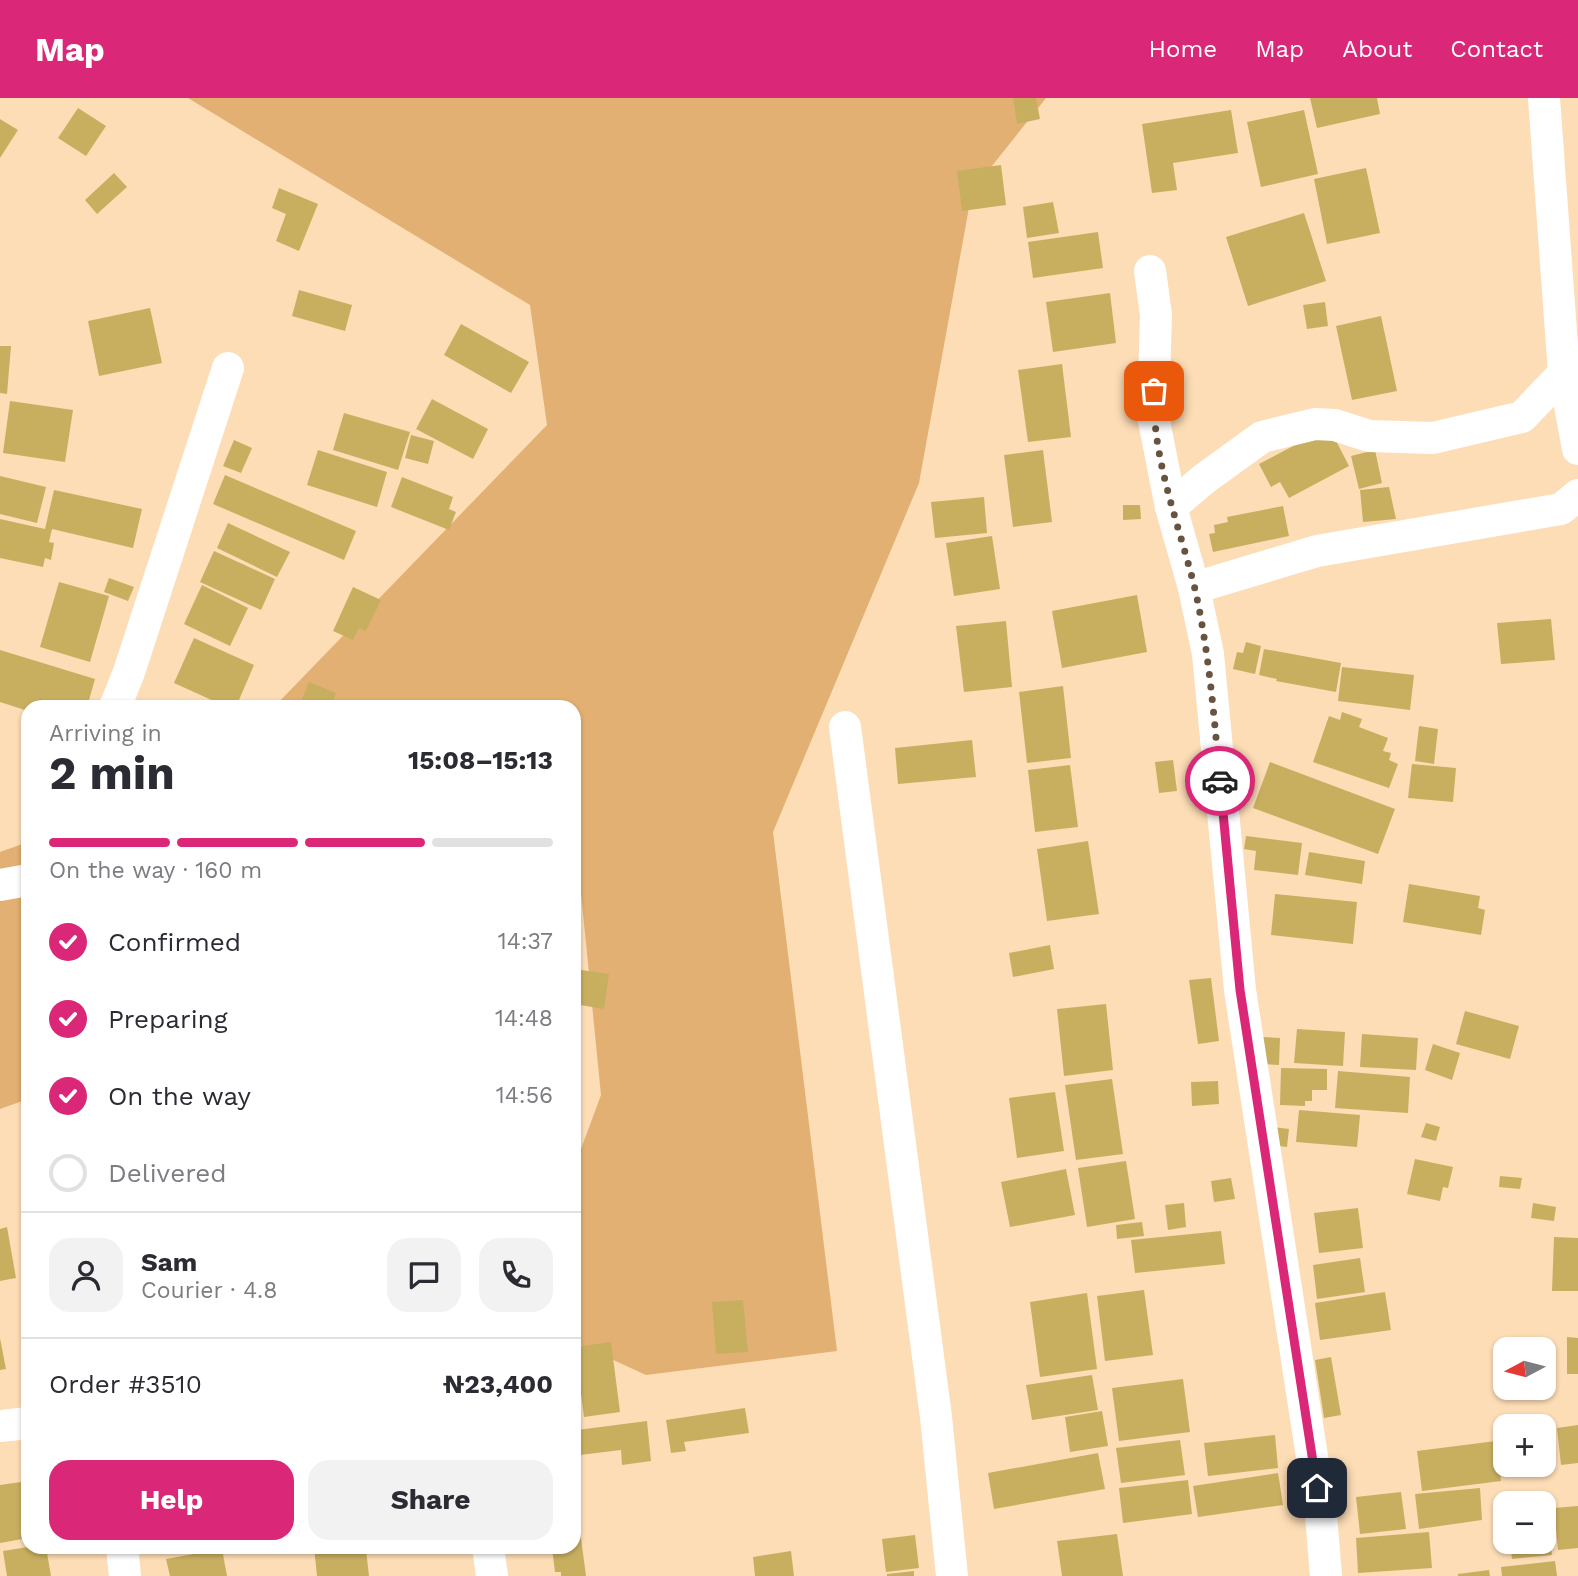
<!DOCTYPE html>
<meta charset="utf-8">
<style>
body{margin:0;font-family:"Work Sans",sans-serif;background:#f2f2f3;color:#2b2b33;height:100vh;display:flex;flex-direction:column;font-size:26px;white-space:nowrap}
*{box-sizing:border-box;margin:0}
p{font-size:23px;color:#7c7c81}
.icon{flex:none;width:38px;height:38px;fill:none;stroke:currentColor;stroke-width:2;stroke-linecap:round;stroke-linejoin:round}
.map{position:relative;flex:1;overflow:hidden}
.drawer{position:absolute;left:21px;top:602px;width:560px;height:854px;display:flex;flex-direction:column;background:#fff;border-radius:21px;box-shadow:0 2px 5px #0004}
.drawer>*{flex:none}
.needle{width:46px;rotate:263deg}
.controls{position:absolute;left:1493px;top:1239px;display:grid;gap:14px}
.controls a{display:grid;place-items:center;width:63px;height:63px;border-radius:14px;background:#fff;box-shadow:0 2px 5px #0004;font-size:35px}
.pin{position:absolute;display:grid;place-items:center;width:60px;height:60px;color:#fff;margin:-30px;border-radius:14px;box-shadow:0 4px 10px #0006}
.courier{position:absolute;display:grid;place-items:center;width:70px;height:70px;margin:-35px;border:5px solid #db2777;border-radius:50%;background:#fff;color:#222;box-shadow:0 2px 9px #0007}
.summary em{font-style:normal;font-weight:700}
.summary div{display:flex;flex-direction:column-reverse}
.summary{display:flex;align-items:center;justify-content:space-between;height:119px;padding:0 28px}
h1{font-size:46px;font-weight:700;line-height:52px}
.bar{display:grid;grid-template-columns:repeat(4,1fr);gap:10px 7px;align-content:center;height:84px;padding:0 28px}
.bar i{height:9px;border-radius:5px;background:#e1e1e2}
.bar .on{background:#db2777}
.bar p{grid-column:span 4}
.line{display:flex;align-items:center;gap:18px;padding:0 28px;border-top:2px solid #e1e1e2}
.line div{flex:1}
.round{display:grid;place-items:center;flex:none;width:74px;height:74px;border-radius:21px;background:#f2f2f3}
ol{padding:0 28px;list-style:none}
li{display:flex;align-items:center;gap:21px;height:77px}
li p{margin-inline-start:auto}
li .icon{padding:7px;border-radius:50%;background:#db2777;color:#fff;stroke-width:4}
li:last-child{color:#7c7c81}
li i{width:38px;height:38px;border:4px solid #e1e1e2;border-radius:50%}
.cta{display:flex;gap:14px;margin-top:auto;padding:14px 28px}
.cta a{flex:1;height:80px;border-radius:21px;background:#db2777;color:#fff;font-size:28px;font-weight:700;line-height:80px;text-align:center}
.cta a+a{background:#f2f2f3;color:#2b2b33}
header{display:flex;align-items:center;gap:42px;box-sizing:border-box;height:98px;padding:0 35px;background:#db2777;color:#fff}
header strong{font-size:33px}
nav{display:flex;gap:38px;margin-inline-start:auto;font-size:24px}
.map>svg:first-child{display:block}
.green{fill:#e2b072}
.building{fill:#c8af60}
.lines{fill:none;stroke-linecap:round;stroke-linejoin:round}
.minor{stroke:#fff;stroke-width:32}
.done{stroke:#685340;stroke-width:7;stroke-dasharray:0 12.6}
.route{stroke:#db2777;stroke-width:9}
</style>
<header>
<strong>Map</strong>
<nav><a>Home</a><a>Map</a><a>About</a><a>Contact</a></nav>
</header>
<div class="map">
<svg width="1578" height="1478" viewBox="0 0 1578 1478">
<rect width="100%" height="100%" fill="#fdddb6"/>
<!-- green -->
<g class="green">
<path d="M 188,0 L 1046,0 L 972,93 L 919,385 L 773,734 L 837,1253 L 646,1277 L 574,1244 L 574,1070 L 601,997 L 581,795 L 574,797 L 574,609 L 274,609 L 547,327 L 530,207 Z"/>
<path d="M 28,744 L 28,1001 L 0,1011 L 0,754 Z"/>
</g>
<!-- building -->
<g class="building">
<path d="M 1013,0 L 1036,0 L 1040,21 L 1017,26 Z"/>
<path d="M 1310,0 L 1377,0 L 1380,16 L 1317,30 Z"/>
<path d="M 78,10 L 106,28 L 86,58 L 58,40 Z"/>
<path d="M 1231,12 L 1238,55 L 1173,65 L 1177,92 L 1152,95 L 1142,26 Z"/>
<path d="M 1304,12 L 1318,76 L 1261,89 L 1247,24 Z"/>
<path d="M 0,21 L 18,32 L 0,60 Z"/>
<path d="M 1001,67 L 1006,107 L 962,113 L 957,73 Z"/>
<path d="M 1366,70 L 1380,135 L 1327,146 L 1314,81 Z"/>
<path d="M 114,75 L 127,89 L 97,116 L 85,102 Z"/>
<path d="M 279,90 L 318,106 L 299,153 L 276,143 L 286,116 L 272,110 Z"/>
<path d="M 1053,104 L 1059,135 L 1027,140 L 1023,109 Z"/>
<path d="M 1304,115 L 1326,183 L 1248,208 L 1226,139 Z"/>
<path d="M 1098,134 L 1103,170 L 1033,180 L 1028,144 Z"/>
<path d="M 299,192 L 352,207 L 345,233 L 292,218 Z"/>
<path d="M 1110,195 L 1116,245 L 1053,254 L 1046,204 Z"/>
<path d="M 1325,204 L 1328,228 L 1307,231 L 1303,207 Z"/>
<path d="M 150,210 L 162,265 L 99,278 L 88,223 Z"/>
<path d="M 1381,218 L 1397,293 L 1352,302 L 1336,228 Z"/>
<path d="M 461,226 L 529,264 L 511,295 L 444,257 Z"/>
<path d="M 0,248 L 11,248 L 7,296 L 0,295 Z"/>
<path d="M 1062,266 L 1071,339 L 1028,344 L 1018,272 Z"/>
<path d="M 432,301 L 488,331 L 473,361 L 416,331 Z"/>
<path d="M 10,303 L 73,312 L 65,364 L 3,355 Z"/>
<path d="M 344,315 L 410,334 L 398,372 L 333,352 Z"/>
<path d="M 1329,329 L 1349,368 L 1289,400 L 1280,384 L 1271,389 L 1259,366 Z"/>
<path d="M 411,337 L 434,343 L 428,366 L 405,360 Z"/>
<path d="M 234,342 L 252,350 L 241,375 L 223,368 Z"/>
<path d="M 318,352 L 387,374 L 377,409 L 307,387 Z"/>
<path d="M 1043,352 L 1052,424 L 1013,429 L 1004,357 Z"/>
<path d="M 1375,352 L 1382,385 L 1359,391 L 1351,358 Z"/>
<path d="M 225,377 L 356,433 L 344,462 L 213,406 Z"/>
<path d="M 0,378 L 46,389 L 37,425 L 0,416 Z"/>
<path d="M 402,379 L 453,399 L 449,411 L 456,414 L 449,432 L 391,409 Z"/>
<path d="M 1389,389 L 1396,421 L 1363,424 L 1360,392 Z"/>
<path d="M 54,392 L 142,411 L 133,450 L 52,431 L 49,444 L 54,445 L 51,462 L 45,460 L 43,469 L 0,460 L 0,421 L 45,431 Z"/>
<path d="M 984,399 L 987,435 L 935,440 L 931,404 Z"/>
<path d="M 1123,407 L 1140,407 L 1141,421 L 1123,422 Z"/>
<path d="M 1283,408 L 1289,438 L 1213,454 L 1209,436 L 1215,435 L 1214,427 L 1228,424 L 1227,419 Z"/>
<path d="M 228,425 L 290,454 L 277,479 L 217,450 Z"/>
<path d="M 992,438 L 1000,491 L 954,498 L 946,445 Z"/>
<path d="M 214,453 L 275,481 L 261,512 L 200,484 Z"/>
<path d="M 109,480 L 134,489 L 128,503 L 104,494 Z"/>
<path d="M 59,484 L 109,498 L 90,564 L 40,549 Z"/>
<path d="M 202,487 L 248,510 L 230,548 L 184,526 Z"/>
<path d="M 353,489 L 381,502 L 366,533 L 359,530 L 353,542 L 333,533 Z"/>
<path d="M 1137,497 L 1147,554 L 1062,570 L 1052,513 Z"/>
<path d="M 1551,521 L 1555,562 L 1501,566 L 1497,525 Z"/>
<path d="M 1006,523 L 1012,589 L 964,594 L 956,528 Z"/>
<path d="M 194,540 L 254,567 L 236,609 L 227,609 L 174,585 Z"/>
<path d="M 1246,544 L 1261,548 L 1255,576 L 1233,571 L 1237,554 L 1243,555 Z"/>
<path d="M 1264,551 L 1341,565 L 1336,594 L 1276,583 L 1277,581 L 1259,577 Z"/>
<path d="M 0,552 L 95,581 L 87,609 L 28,609 L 28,613 L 0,604 Z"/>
<path d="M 1342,569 L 1414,577 L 1410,612 L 1338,603 Z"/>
<path d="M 309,584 L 336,595 L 331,609 L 299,609 Z"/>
<path d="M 1063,588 L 1071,660 L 1027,665 L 1019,594 Z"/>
<path d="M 1342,614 L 1362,621 L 1359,629 L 1388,640 L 1383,653 L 1391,655 L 1389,662 L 1398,666 L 1389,690 L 1313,664 L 1329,618 L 1340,622 Z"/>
<path d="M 1419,628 L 1438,631 L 1434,666 L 1415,663 Z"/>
<path d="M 972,642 L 976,679 L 898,686 L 895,650 Z"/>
<path d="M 1173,662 L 1177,693 L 1159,695 L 1155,664 Z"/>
<path d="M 1270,664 L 1395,711 L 1378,756 L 1253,710 Z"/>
<path d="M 1412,666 L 1456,670 L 1453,704 L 1408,700 Z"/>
<path d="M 1070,667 L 1078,729 L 1035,734 L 1028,672 Z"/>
<path d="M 1246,738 L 1302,745 L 1298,777 L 1254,772 L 1256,753 L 1244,751 Z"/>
<path d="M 1088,743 L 1099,816 L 1047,823 L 1037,751 Z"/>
<path d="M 1309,754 L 1365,763 L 1362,786 L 1305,777 Z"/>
<path d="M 1409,786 L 1480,798 L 1478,810 L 1485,812 L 1481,837 L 1403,824 Z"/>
<path d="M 1275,796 L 1357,804 L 1353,846 L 1271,837 Z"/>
<path d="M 1050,847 L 1054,871 L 1013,879 L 1009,855 Z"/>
<path d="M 574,871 L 609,876 L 604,911 L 574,906 Z"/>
<path d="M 1211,880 L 1219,943 L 1198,946 L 1189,882 Z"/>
<path d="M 1106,906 L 1113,972 L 1064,978 L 1057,911 Z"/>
<path d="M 1465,913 L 1519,928 L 1510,961 L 1456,946 Z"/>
<path d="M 1297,931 L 1345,934 L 1343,968 L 1294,965 Z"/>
<path d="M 1362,936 L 1418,940 L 1416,972 L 1360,969 Z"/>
<path d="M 1263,939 L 1280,940 L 1279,967 L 1262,966 Z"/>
<path d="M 1433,946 L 1460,955 L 1452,982 L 1425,972 Z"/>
<path d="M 1281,970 L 1327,971 L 1327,992 L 1312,992 L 1312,1003 L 1305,1003 L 1305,1008 L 1280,1007 Z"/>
<path d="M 1338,973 L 1410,979 L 1408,1015 L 1335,1010 Z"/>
<path d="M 1112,981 L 1123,1056 L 1076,1062 L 1065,987 Z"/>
<path d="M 1218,983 L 1219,1006 L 1192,1008 L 1191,984 Z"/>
<path d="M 1055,994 L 1064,1053 L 1017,1060 L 1009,1000 Z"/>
<path d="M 1299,1012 L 1360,1017 L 1357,1049 L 1296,1044 Z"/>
<path d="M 1426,1025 L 1440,1029 L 1436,1043 L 1421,1039 Z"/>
<path d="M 1273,1029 L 1289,1031 L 1287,1049 L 1271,1047 Z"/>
<path d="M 1415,1061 L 1453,1069 L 1448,1090 L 1443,1089 L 1440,1103 L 1407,1096 Z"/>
<path d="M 1126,1063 L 1135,1121 L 1087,1129 L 1078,1070 Z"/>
<path d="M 1066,1071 L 1075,1117 L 1010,1129 L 1001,1084 Z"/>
<path d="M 1500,1078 L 1522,1080 L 1520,1091 L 1499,1089 Z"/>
<path d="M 1231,1080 L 1235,1101 L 1214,1104 L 1211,1083 Z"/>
<path d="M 1184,1105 L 1186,1129 L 1168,1132 L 1165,1107 Z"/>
<path d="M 1533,1105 L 1556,1109 L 1554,1123 L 1531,1120 Z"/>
<path d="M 1358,1110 L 1363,1150 L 1319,1155 L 1314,1115 Z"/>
<path d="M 1142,1124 L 1144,1138 L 1117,1141 L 1116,1127 Z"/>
<path d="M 7,1129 L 16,1180 L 0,1183 L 0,1131 Z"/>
<path d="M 1221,1133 L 1225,1166 L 1135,1175 L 1131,1142 Z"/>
<path d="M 1554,1139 L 1578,1140 L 1578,1193 L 1552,1193 Z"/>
<path d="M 1360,1160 L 1365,1194 L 1317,1201 L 1313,1167 Z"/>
<path d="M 1144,1192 L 1153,1257 L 1105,1263 L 1097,1198 Z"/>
<path d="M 1385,1194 L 1391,1232 L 1320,1242 L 1315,1205 Z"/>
<path d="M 1087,1195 L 1097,1271 L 1040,1279 L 1030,1204 Z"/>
<path d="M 743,1202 L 748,1254 L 716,1256 L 712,1204 Z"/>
<path d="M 1567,1239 L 1578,1240 L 1578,1276 L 1567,1276 Z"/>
<path d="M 0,1240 L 6,1271 L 0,1272 Z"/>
<path d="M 611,1244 L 620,1314 L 584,1319 L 575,1249 Z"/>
<path d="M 1331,1259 L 1341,1317 L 1324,1320 L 1315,1262 Z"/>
<path d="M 1092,1277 L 1098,1312 L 1032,1322 L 1026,1287 Z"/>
<path d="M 1183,1281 L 1190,1334 L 1119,1343 L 1112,1290 Z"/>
<path d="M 745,1310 L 749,1335 L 684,1344 L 686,1353 L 671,1355 L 666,1322 Z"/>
<path d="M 1102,1313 L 1108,1348 L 1070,1354 L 1065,1319 Z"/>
<path d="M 647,1323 L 651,1363 L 622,1367 L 621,1352 L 580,1357 L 577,1332 Z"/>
<path d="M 1578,1327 L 1578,1365 L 1561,1367 L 1557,1330 Z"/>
<path d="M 1275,1337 L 1278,1370 L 1208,1378 L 1204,1345 Z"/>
<path d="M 1180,1342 L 1185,1377 L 1121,1385 L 1116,1350 Z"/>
<path d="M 1496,1343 L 1501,1383 L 1422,1393 L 1417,1353 Z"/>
<path d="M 1098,1355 L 1105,1391 L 994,1411 L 988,1375 Z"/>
<path d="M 1278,1375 L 1283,1407 L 1198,1419 L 1193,1388 Z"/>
<path d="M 1188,1382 L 1192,1416 L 1123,1425 L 1119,1390 Z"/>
<path d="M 28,1383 L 28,1440 L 0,1445 L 0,1387 Z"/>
<path d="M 1480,1390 L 1482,1422 L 1419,1431 L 1415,1396 Z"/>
<path d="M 1401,1394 L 1406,1431 L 1360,1436 L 1356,1399 Z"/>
<path d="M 576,1402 L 586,1478 L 561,1478 L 561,1474 L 555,1474 L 552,1450 L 574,1449 Z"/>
<path d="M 1578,1408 L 1578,1450 L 1558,1452 L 1554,1410 Z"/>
<path d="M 1544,1423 L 1548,1423 L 1552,1457 L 1512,1461 L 1510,1444 L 1544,1444 Z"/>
<path d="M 1429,1434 L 1432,1470 L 1358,1475 L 1356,1440 Z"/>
<path d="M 1117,1436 L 1123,1478 L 1062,1478 L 1057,1443 Z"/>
<path d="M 915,1437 L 919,1470 L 886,1474 L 882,1441 Z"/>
<path d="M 28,1449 L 46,1449 L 51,1478 L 7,1478 L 3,1453 Z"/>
<path d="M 314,1449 L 359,1449 L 360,1453 L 366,1452 L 369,1478 L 317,1478 Z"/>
<path d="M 222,1451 L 227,1478 L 170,1478 L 166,1461 Z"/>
<path d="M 791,1453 L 794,1478 L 755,1478 L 753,1459 Z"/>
<path d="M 1555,1463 L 1557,1478 L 1502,1478 L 1501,1469 Z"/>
<path d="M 1489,1472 L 1490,1478 L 1458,1478 L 1458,1476 Z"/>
<path d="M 914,1473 L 914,1478 L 887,1478 L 887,1476 Z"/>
</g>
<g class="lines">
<!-- minor -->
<g class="minor">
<path d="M 1544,0 L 1564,275 L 1578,351"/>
<path d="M 1150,173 L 1156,217 L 1153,318 L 1171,409 L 1194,490 L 1208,556 L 1240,892 L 1321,1417 L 1326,1478"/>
<path d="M 1171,409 L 1204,381 L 1262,339 L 1315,326 L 1335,327 L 1369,338 L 1433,340 L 1522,319 L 1564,275"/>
<path d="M 1194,490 L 1317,453 L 1561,411 L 1578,397"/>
<path d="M 115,609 L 129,574 L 228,270"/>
<path d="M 845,629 L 936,1319 L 952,1478"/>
<path d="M 0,787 L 28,782"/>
<path d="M 0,1328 L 28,1325"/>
<path d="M 122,1449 L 125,1478"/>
<path d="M 488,1449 L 492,1478"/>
</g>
</g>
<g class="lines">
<!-- done -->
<path class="done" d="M 1154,293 C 1152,361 1179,426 1195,491 C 1209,554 1214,618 1220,683"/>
<!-- route -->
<path class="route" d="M 1220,683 L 1240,892 L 1317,1390"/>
</g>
</svg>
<div class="controls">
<a><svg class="needle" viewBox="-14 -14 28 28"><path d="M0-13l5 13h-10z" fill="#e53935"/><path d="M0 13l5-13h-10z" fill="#7c7c81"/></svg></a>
<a>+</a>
<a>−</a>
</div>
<div class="pin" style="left:1154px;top:293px;background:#ea580c"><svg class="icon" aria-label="bag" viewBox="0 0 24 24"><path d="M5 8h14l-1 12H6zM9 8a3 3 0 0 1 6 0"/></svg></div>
<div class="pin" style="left:1317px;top:1390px;background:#1f2937"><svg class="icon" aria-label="home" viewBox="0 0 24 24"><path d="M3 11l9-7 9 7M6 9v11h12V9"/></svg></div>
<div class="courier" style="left:1220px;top:683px"><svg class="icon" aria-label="car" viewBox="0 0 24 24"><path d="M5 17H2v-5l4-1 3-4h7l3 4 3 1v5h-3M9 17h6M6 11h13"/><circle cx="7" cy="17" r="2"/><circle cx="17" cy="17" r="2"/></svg></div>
<section class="drawer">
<div class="summary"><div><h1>2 min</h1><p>Arriving in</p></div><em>15:08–15:13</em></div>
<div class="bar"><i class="on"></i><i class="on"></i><i class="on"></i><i></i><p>On the way · 160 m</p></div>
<ol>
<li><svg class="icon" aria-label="check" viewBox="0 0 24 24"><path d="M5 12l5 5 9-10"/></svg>Confirmed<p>14:37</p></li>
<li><svg class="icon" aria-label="check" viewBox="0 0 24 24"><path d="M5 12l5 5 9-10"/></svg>Preparing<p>14:48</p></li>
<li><svg class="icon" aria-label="check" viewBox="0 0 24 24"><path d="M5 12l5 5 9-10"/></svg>On the way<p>14:56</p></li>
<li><i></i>Delivered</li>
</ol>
<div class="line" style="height:126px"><a class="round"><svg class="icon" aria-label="person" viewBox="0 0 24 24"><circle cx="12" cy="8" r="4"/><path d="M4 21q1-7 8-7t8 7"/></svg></a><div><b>Sam</b><p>Courier · 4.8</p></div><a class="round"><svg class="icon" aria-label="chat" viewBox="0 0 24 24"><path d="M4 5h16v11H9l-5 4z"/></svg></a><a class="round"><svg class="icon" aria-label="phone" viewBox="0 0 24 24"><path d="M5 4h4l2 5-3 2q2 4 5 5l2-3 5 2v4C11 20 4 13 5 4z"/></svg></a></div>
<div class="line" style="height:91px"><div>Order #3510</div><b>₦23,400</b></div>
<div class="cta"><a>Help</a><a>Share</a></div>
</section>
</div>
